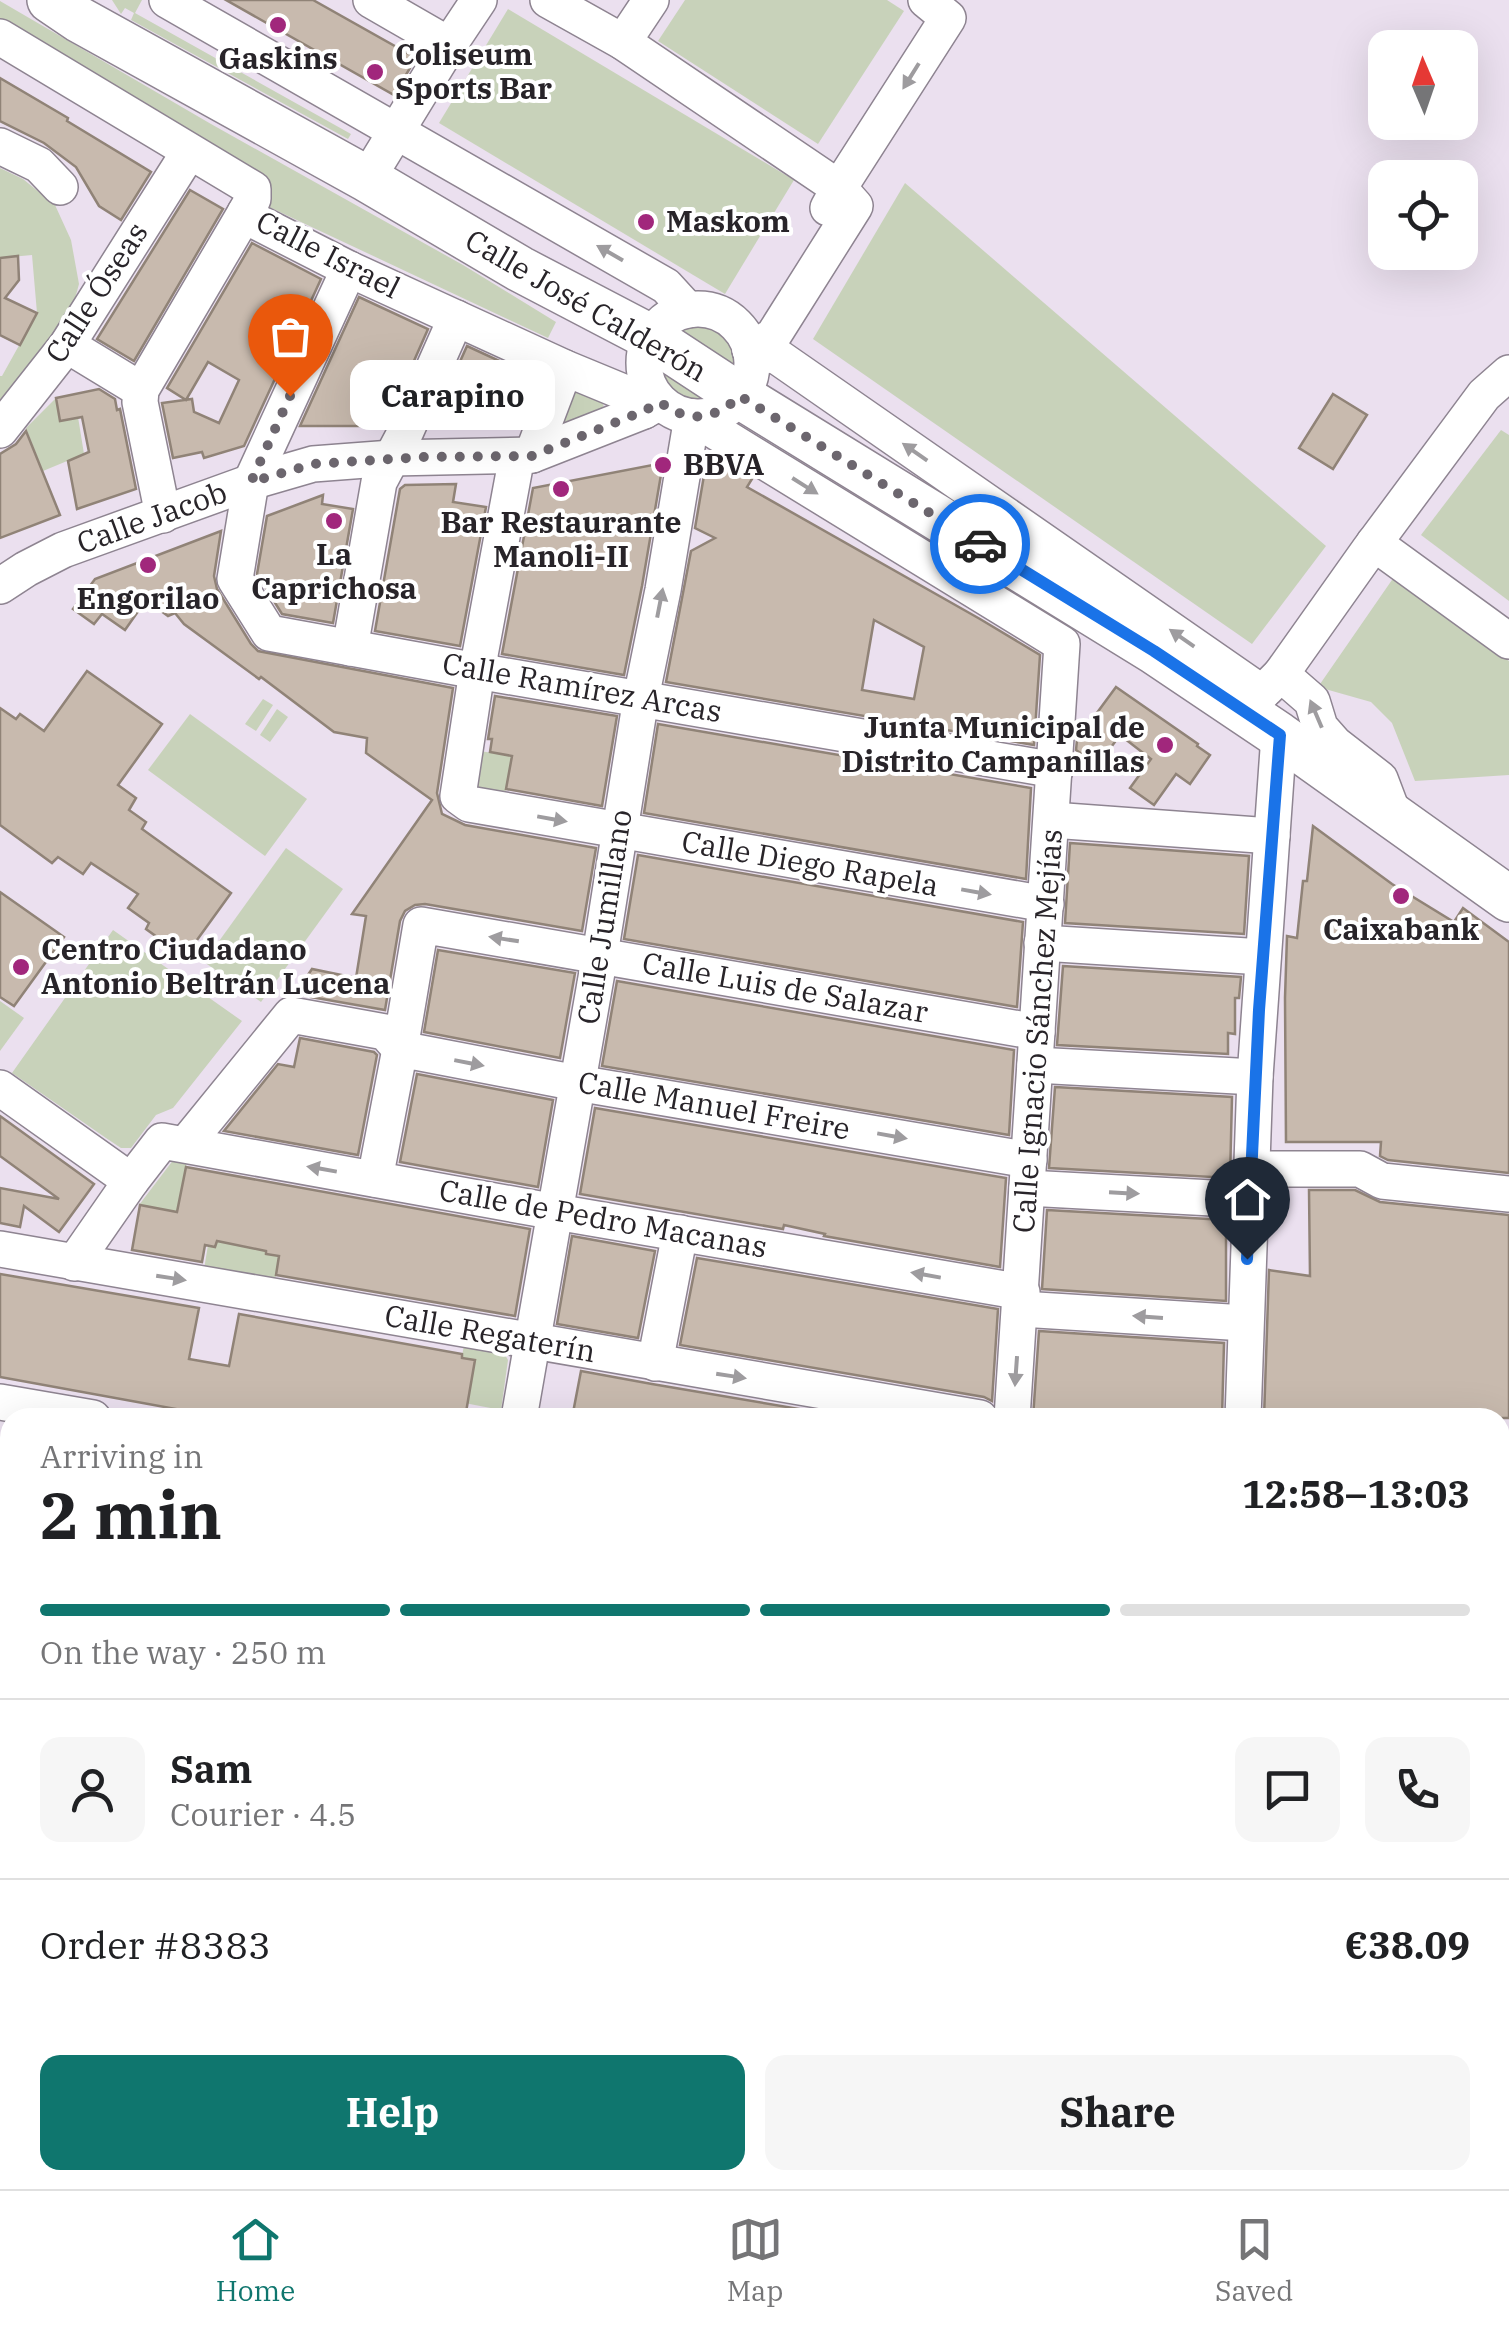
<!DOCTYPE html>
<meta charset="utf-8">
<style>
body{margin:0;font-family:"IBM Plex Serif",serif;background:#f6f6f6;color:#202124;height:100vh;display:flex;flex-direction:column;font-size:38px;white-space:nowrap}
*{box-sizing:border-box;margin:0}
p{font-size:32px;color:#757577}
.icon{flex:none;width:55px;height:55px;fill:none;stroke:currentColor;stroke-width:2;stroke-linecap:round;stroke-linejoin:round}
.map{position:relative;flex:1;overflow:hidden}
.side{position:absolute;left:0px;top:1408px;width:1510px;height:782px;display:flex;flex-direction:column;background:#fff;border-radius:30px 30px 0 0;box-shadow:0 10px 40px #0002}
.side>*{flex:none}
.needle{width:65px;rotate:358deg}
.tools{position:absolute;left:1368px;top:30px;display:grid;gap:20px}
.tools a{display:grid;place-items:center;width:110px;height:110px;border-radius:20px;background:#fff;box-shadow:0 10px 40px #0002;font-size:50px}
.pin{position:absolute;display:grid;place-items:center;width:85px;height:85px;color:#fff;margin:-102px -42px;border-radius:50% 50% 50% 0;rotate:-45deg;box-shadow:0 0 10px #0007}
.pin .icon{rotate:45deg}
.courier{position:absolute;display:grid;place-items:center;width:100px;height:100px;margin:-50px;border:8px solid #1a73e8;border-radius:50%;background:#fff;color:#222;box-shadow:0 2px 12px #0007}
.bubble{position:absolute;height:70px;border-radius:20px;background:#fff;box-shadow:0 10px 40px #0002;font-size:32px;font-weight:800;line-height:70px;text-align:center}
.overview em{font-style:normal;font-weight:800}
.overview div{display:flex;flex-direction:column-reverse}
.overview{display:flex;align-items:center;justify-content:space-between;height:170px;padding:0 40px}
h1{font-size:65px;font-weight:800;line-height:75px}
.bar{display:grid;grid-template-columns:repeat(4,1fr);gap:15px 10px;align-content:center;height:120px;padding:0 40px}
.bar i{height:12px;border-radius:8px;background:#e0e0e0}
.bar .on{background:#0f766e}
.bar p{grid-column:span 4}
.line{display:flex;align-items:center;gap:25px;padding:0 40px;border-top:2px solid #e0e0e0}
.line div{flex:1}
.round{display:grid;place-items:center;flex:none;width:105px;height:105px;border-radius:20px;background:#f6f6f6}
.button{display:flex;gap:20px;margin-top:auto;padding:20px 40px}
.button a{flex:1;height:115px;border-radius:20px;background:#0f766e;color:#fff;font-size:40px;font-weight:800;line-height:115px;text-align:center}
.button a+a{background:#f6f6f6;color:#202124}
.dock{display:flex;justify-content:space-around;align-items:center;height:140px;border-top:2px solid #e0e0e0;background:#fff;font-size:28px;color:#757577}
.dock a{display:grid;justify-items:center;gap:5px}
.dock .on{color:#0f766e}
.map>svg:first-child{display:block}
.green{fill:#c8d2ba}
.building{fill:#c8baae;stroke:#908377;stroke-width:2.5;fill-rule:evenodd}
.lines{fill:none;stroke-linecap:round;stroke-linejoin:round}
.minor-casing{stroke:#8e8491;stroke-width:38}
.major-casing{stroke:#8e8491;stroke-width:48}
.minor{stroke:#fff;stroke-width:35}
.major{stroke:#fff;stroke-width:45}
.oneway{fill:#9e9c9f}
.done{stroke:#6c666e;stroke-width:10;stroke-dasharray:0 18}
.route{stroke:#1a73e8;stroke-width:12}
.poi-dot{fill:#a1277c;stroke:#fff;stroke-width:4}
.labels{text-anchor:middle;stroke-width:8;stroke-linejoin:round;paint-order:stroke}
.poi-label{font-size:30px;font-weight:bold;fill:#282429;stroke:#fff}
.street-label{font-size:30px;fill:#282429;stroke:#fff}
</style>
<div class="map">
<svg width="1509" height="2189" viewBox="0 0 1509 2189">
<rect width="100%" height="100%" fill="#ebe0ef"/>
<!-- green -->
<g class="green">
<path d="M 112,0 L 142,0 L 135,13 L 351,134 L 348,139 L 131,20 L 134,13 L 125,8 L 121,14 Z"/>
<path d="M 685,0 L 887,0 L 904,11 L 818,144 L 658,41 Z"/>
<path d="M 0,1 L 211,124 L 463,265 L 556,322 L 548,338 L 269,207 L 266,188 L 0,27 Z"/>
<path d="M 508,9 L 794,180 L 725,294 L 439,123 Z"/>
<path d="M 0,168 L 23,179 L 55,205 L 71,240 L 79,284 L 64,339 L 0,405 L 0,376 L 2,376 L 37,313 L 32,255 L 0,258 Z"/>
<path d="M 905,183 L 1326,546 L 1252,644 L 813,339 Z"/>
<path d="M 698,317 C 724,322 747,339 739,368 L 672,328 L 681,321 Z"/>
<path d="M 660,360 L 714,404 C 708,405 702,408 696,407 C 671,407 651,384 660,360 Z"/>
<path d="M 568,385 L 603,400 L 604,414 L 557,435 Z"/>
<path d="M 56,398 L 61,421 L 78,417 L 84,454 L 43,471 L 26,428 Z"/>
<path d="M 1501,430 L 1509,435 L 1509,601 L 1421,535 Z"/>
<path d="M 1394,577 L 1509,661 L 1509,775 L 1415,781 L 1392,723 L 1371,702 L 1318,687 Z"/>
<path d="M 263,699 L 273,705 L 256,731 L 245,724 Z"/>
<path d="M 277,709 L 288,717 L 270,742 L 260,735 Z"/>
<path d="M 190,714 L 307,799 L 265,856 L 148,770 Z"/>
<path d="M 480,751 L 512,756 L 505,794 L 473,787 Z"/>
<path d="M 286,848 L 343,889 L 261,1002 L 204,962 Z"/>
<path d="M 113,930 L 242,1021 L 173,1108 L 156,1115 L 131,1148 L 121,1148 L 106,1138 L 12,1073 Z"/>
<path d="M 0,1001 L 24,1018 L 0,1051 Z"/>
<path d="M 174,1159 L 187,1161 L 178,1212 L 139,1205 Z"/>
<path d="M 217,1241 L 241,1246 L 268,1241 L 266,1254 L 279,1256 L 275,1281 L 204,1269 L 208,1245 Z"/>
<path d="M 464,1345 L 503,1351 L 508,1360 L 501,1410 L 454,1401 Z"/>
<path d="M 1500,1527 L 1509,1527 L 1509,1648 L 1500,1647 Z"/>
<path d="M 0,1729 L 10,1731 L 10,2180 L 370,2180 L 368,2189 L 0,2189 Z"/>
<path d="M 449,2180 L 520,2180 L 519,2189 L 448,2189 Z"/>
<path d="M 961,2180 L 1160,2180 L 1161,2189 L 957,2189 Z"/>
</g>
<!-- building -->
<g class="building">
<path d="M 226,0 L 313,0 L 416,58 L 394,95 Z"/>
<path d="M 0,78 L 68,118 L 67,121 L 151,172 L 121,220 L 99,206 L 76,167 L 44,143 L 0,121 Z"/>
<path d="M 190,190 L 223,209 L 134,361 L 97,339 Z"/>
<path d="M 252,243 L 321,279 L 244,446 L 204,458 L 202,452 L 173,458 L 162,403 L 192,399 L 194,412 L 219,423 L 239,380 L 208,362 L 186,400 L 167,388 Z"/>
<path d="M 18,256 L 19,280 L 5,298 L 37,313 L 20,345 L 0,335 L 0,258 Z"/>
<path d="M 359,297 L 428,329 L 387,422 L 385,426 L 300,426 Z"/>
<path d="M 467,346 L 538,379 L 521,417 L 433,422 Z"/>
<path d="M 99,389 L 115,399 L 117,410 L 120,409 L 136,489 L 77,509 L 68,461 L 89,452 L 82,417 L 60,421 L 56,398 Z"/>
<path d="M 1333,394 L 1367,415 L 1333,469 L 1299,448 Z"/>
<path d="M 26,431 L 60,515 L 0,538 L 0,454 L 16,444 Z"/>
<path d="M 708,452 L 752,479 L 747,487 L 980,619 L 1040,655 L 1034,745 L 666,682 L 691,551 L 715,538 L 695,528 ZM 874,620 L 924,647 L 914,699 L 862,690 Z"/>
<path d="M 663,463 L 642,586 L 624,675 L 502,654 L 533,488 Z"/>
<path d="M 456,484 L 453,502 L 486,507 L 460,646 L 375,631 L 400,489 L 405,485 Z"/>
<path d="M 323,495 L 322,504 L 353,509 L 333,623 L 282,614 L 257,574 L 267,516 Z"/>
<path d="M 221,531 L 214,576 L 217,589 L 251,644 L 258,651 L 453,688 L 437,793 L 442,814 L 465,825 L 596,848 L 582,931 L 425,904 L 415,905 L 405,911 L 400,921 L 385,1010 L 305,996 L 307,987 L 301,985 L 312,969 L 356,978 L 366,916 L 352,914 L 432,800 L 366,753 L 367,738 L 334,732 L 261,677 L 259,679 L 184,624 L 175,613 L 168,616 L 146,600 L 125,630 L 102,614 L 94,624 L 73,609 L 95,579 Z"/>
<path d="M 87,671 L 162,724 L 118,785 L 136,798 L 129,810 L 146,822 L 142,829 L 231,893 L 189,951 L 168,937 L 164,942 L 146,929 L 149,923 L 128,908 L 138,894 L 91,863 L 83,874 L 58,857 L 52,863 L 0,825 L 0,708 L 16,719 L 20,714 L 44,731 Z"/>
<path d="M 1116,687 L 1198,744 L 1197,746 L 1210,755 L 1190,784 L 1176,774 L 1154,805 L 1130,788 L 1151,759 L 1120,735 L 1098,765 L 1076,750 L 1077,740 Z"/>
<path d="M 495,696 L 617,716 L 602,806 L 506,789 L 512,756 L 490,752 L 492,739 L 488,739 Z"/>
<path d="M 658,724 L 1031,788 L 1026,879 L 644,813 Z"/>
<path d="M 1313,826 L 1392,884 L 1454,922 L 1463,908 L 1509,942 L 1509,1173 L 1388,1160 L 1380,1156 L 1381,1142 L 1286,1142 L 1285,998 L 1287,936 L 1297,938 L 1303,881 L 1307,881 Z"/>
<path d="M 1070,843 L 1249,856 L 1244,934 L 1065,923 Z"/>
<path d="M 638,855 L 1023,922 L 1017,1007 L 624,939 Z"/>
<path d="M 0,892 L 64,937 L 14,1006 L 0,997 Z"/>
<path d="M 438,950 L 575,973 L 560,1058 L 424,1032 Z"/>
<path d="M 1063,966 L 1241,977 L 1239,998 L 1235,998 L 1235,1034 L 1228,1033 L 1228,1054 L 1057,1045 Z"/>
<path d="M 617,981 L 1014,1050 L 1009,1135 L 602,1066 Z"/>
<path d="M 300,1038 L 374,1052 L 377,1055 L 358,1155 L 224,1131 L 278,1064 L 294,1067 Z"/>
<path d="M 417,1074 L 553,1100 L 538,1187 L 400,1162 Z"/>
<path d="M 1055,1087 L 1232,1097 L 1230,1178 L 1049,1168 Z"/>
<path d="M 595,1108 L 1006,1178 L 1000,1267 L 824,1236 L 825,1234 L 784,1225 L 783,1229 L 580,1194 Z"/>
<path d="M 0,1116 L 94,1184 L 59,1232 L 24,1206 L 20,1227 L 0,1223 L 0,1188 L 59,1199 L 0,1156 Z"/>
<path d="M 186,1167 L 530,1229 L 515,1316 L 276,1275 L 279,1256 L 266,1254 L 266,1251 L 217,1241 L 215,1247 L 205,1245 L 202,1262 L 132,1250 L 140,1205 L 177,1212 Z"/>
<path d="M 1309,1190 L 1355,1190 L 1380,1202 L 1509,1215 L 1509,1418 L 1264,1418 L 1269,1270 L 1310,1276 Z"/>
<path d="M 1047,1210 L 1226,1220 L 1226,1301 L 1042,1289 Z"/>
<path d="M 572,1236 L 655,1251 L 638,1338 L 557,1324 Z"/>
<path d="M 697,1258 L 998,1309 L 992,1401 L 984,1397 L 680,1345 Z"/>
<path d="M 0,1274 L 199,1308 L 189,1359 L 229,1366 L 239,1314 L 462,1354 L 462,1358 L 475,1360 L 465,1418 L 225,1418 L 0,1377 Z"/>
<path d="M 1039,1331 L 1224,1343 L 1222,1418 L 1033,1418 Z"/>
<path d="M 581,1371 L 652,1384 L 852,1418 L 572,1418 Z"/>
</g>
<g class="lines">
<defs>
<g id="minor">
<path d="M 167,0 L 666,286 L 688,310"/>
<path d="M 371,0 L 449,45"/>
<path d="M 548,0 L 623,42 L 839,188 L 855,206 L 773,336 L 750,350"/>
<path d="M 0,37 L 253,189 L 253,199 L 245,213 L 259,223 L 349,269 L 565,368 L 628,394 L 644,411"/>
<path d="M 623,42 L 651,0"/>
<path d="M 0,146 L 39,165 L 60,187"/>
<path d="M 367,179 L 449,45 L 479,0"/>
<path d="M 828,208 L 839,188 L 948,18 L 926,0"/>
<path d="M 349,269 L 251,482 L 235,579 L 269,633 L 477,671 L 1055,770"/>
<circle cx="698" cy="363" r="54"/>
<path d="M 67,345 L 141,390"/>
<path d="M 750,350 L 778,357 L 1262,693"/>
<path d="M 692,417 L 1062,644 L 1012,1418"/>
<path d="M 0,430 L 67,345 L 189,152"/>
<path d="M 532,455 L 565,368"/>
<path d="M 517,456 L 477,671 L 458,796 L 469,804 L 1046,904"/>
<path d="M 163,515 L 140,402 L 141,390 L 245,213"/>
<path d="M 1374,543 L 1509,641"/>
<path d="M 0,586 L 26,569 L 63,550 L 251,482 L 313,464 L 392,458 L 532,455 L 644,411 L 660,402"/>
<path d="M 350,648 L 379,482 L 406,431 L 456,318"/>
<path d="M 1281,674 L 1369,550 L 1484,395 L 1509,373"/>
<path d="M 1266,689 L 1281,674 L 1312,701 L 1320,727 L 1335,744 L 1380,779 L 1394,816"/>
<path d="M 1052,820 L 1272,836"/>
<path d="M 1042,943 L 1263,957"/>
<path d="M 400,1049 L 421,925 L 1037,1032"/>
<path d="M 1035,1065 L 1255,1077"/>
<path d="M 0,1088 L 131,1181"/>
<path d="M 186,1144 L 291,1015 L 385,1032 L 400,1049"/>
<path d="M 1251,1169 L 1360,1169 L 1382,1181 L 1509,1194"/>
<path d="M 375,1179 L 400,1049 L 577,1083 L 1029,1160"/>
<path d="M 1027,1188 L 1249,1200"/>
<path d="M 0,1249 L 980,1418"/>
<path d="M 74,1263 L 131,1181 L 162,1141 L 556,1212 L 1022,1292"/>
<path d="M 1021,1309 L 1245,1323"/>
<path d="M 655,1363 L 680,1233"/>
<path d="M 0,1402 L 93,1418"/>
<path d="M 519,1418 L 600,955 L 641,698 L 663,590 L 692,417"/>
<path d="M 1243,1418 L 1255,1077 L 1279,735"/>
<path d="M 1500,1476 L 1509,1477"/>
<path d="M 0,1558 L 10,1560"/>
<path d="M 0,1712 L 10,1714"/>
<path d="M 1500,1873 L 1509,1838"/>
<path d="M 1500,1917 L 1509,1919"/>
<path d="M 1500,2046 L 1509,2047"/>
<path d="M 1500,2168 L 1509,2169"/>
<path d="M 410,2189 L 412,2180"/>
<path d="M 937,2189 L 938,2180"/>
<path d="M 1188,2189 L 1189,2180"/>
<path d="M 1446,2189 L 1447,2180"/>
</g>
<path id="major" d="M 50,0 L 78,19 L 367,179 L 520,269 L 650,337 L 740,396 L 1154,651 L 1279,735 L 1509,899"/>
</defs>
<!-- minor casing -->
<use href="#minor" class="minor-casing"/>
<!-- major casing -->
<use href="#major" class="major-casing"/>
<!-- minor -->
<use href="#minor" class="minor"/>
<!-- major -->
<use href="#major" class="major"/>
</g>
<!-- one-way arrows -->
<defs><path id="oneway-solid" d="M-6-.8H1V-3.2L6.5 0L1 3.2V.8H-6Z" transform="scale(2.5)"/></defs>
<g class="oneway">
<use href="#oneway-solid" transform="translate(911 76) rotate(122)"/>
<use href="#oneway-solid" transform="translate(610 253) rotate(-150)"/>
<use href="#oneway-solid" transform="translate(915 452) rotate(-145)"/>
<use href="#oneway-solid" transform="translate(805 486) rotate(32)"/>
<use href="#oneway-solid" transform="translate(660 603) rotate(-79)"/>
<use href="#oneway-solid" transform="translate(1182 638) rotate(-145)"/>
<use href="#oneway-solid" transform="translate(1316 714) rotate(-113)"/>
<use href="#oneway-solid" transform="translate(552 819) rotate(10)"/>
<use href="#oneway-solid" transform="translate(976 892) rotate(10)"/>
<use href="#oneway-solid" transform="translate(504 939) rotate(-171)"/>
<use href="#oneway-solid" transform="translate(469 1063) rotate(11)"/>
<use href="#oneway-solid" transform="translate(892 1136) rotate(10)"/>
<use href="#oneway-solid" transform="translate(322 1169) rotate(-170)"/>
<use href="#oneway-solid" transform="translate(1124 1193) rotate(3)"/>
<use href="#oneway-solid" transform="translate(926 1275) rotate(-170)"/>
<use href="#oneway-solid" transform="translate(171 1278) rotate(9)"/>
<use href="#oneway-solid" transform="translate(1148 1317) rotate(-176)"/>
<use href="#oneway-solid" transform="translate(1016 1371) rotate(94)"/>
<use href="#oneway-solid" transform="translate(731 1376) rotate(9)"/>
</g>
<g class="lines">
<!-- done -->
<path class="done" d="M 290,396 L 251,482 L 313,464 L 424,457 L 532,456 L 644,411 L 660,402 C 689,424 714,420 740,396 L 980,544"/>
<!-- route -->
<path class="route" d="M 980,544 L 1154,651 L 1280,735 L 1259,1010 L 1247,1259"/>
</g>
<!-- markers -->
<g class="poi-dot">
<circle cx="278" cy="25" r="10"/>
<circle cx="375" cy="72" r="10"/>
<circle cx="646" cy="222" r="10"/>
<circle cx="663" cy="465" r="10"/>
<circle cx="561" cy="489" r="10"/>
<circle cx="334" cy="521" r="10"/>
<circle cx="148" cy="565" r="10"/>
<circle cx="1165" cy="745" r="10"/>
<circle cx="1401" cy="896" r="10"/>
<circle cx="21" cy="967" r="10"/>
</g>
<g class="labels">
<!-- poi labels -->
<g class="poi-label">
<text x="395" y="65" text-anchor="start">Coliseum<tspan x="395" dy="34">Sports Bar</tspan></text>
<text x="278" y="69">Gaskins</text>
<text x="666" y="232" text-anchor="start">Maskom</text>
<text x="683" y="475" text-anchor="start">BBVA</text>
<text x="561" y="533">Bar Restaurante<tspan x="561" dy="34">Manoli-II</tspan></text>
<text x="334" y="565">La<tspan x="334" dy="34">Caprichosa</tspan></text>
<text x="148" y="609">Engorilao</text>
<text x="1145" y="738" text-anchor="end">Junta Municipal de<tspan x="1145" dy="34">Distrito Campanillas</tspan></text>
<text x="1401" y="940">Caixabank</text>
<text x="41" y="960" text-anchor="start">Centro Ciudadano<tspan x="41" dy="34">Antonio Beltrán Lucena</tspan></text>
</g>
<!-- street labels -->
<g class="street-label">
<text transform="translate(328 255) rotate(27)" y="10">Calle Israel</text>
<text transform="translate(97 293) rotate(-57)" y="10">Calle Óseas</text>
<text transform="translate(586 306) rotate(30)" y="10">Calle José Calderón</text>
<text transform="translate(152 518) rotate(-20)" y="10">Calle Jacob</text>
<text transform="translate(582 688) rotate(10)" y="10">Calle Ramírez Arcas</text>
<text transform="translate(810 864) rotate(10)" y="10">Calle Diego Rapela</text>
<text transform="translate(605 917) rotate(-81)" y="10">Calle Jumillano</text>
<text transform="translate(785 988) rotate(10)" y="10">Calle Luis de Salazar</text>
<text transform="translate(1038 1031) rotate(-86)" y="10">Calle Ignacio Sánchez Mejías</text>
<text transform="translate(714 1106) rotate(10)" y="10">Calle Manuel Freire</text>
<text transform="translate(603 1219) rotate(10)" y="10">Calle de Pedro Macanas</text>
<text transform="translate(490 1334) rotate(10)" y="10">Calle Regaterín</text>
</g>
</g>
</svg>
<div class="tools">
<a><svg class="needle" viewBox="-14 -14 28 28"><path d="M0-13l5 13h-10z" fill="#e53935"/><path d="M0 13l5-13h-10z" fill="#757577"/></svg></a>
<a><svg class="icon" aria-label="locate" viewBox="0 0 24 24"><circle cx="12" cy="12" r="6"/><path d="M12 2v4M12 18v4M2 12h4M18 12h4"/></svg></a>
</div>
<div class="pin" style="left:290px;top:396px;background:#ea580c"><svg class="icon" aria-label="bag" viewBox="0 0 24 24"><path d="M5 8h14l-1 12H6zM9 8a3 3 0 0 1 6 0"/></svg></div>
<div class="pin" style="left:1247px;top:1259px;background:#1f2937"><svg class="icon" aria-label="home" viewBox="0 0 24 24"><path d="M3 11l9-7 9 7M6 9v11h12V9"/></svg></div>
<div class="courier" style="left:980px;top:544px"><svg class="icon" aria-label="car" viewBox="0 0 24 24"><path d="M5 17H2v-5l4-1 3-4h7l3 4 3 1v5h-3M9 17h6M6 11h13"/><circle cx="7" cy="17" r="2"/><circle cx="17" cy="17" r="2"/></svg></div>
<div class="bubble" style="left:350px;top:360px;width:205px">Carapino</div>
<section class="side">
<div class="overview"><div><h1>2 min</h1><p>Arriving in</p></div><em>12:58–13:03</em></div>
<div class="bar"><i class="on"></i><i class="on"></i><i class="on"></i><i></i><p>On the way · 250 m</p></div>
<div class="line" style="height:180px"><a class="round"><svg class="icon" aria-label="person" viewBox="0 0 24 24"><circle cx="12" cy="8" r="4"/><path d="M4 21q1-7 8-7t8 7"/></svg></a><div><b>Sam</b><p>Courier · 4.5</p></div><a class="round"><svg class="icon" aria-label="chat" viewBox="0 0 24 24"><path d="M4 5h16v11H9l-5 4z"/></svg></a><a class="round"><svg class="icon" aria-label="phone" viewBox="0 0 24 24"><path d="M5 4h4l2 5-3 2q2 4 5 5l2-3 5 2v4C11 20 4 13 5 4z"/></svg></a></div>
<div class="line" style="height:130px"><div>Order #8383</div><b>€38.09</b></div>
<div class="button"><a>Help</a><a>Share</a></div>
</section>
</div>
<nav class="dock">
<a class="on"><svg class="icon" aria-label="home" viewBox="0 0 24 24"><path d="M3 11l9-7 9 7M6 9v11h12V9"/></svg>Home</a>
<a><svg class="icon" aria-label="map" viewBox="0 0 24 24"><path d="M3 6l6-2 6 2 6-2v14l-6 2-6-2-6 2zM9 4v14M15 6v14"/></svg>Map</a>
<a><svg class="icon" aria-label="saved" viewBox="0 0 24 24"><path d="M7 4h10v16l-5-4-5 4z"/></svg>Saved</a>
</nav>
